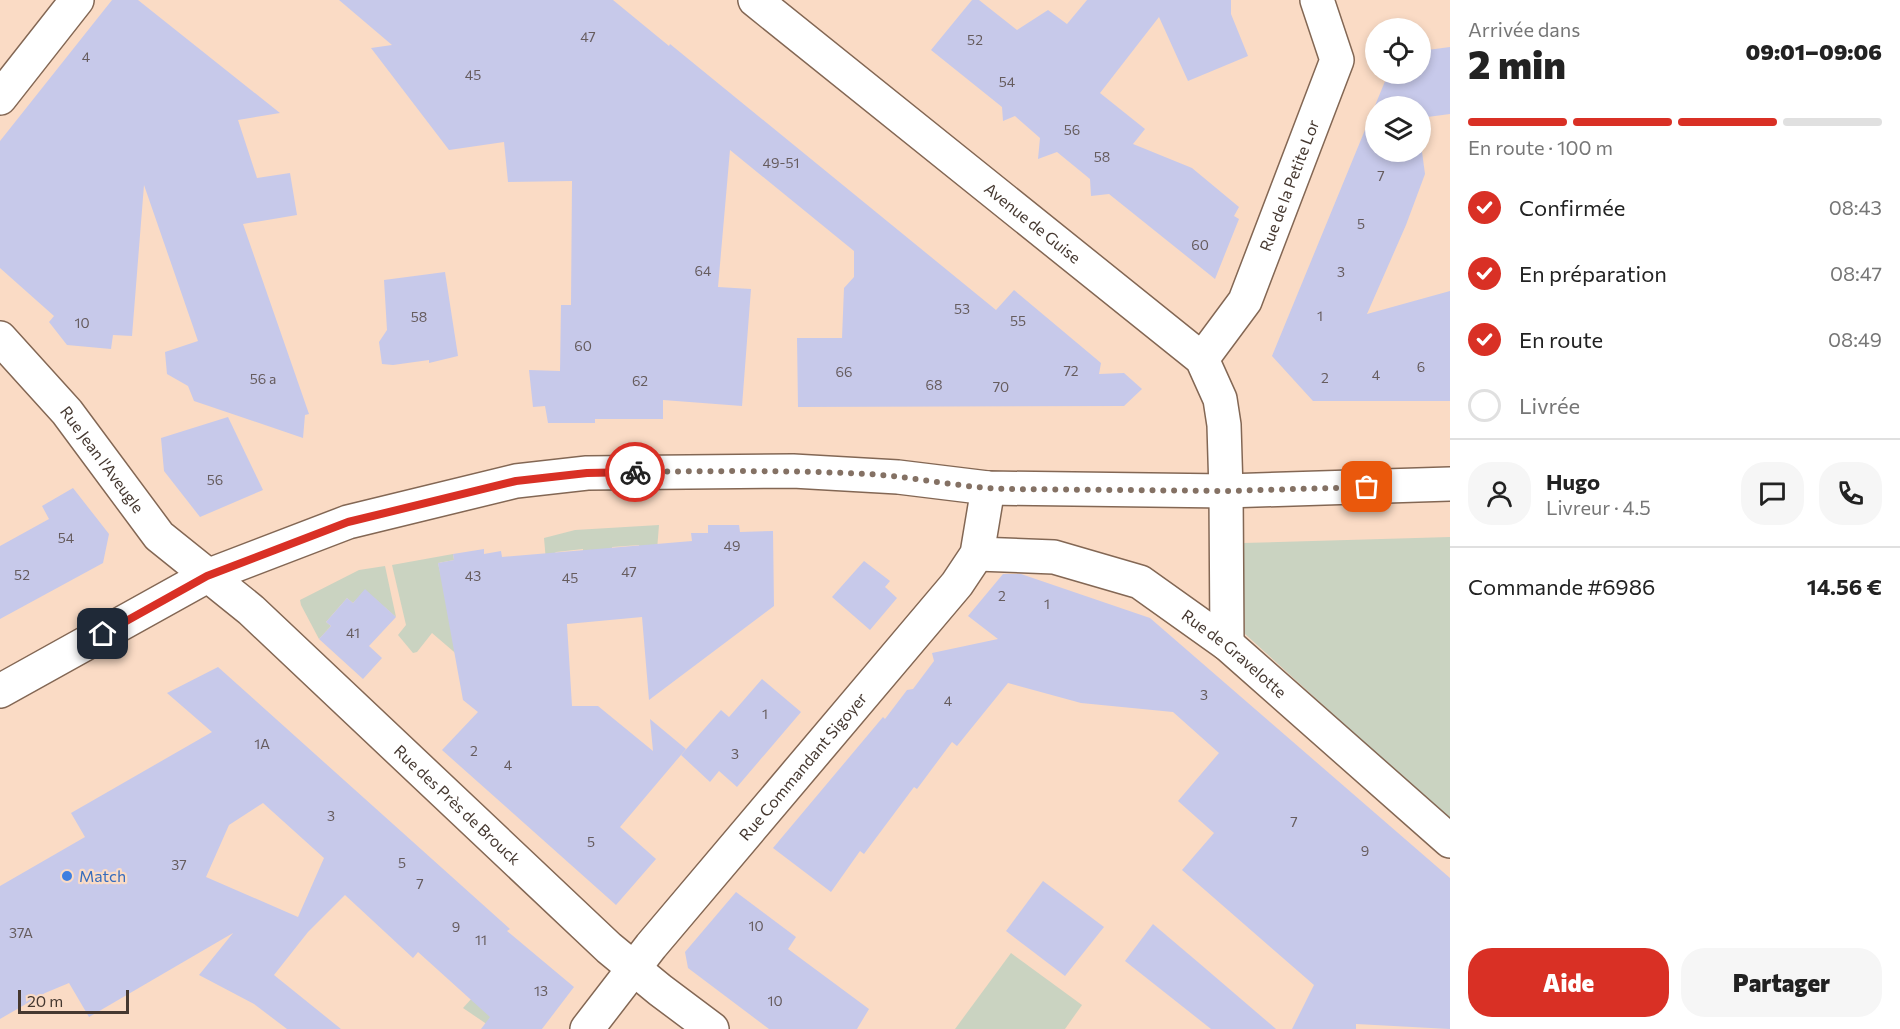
<!DOCTYPE html>
<html lang="fr">
<meta charset="utf-8">
<style>
body{margin:0;font-family:Commissioner,sans-serif;background:#f6f6f6;color:#222;height:100vh;display:flex;flex-direction:column;font-size:22px;white-space:nowrap}
*{box-sizing:border-box;margin:0}
p{font-size:20px;color:#767676}
.icon{flex:none;width:33px;height:33px;fill:none;stroke:currentColor;stroke-width:2;stroke-linecap:round;stroke-linejoin:round}
.map{position:relative;flex:1;overflow:hidden}
.panel{display:flex;flex-direction:column;background:#fff;width:450px}
.panel>*{flex:none}
.tools{position:absolute;left:1365px;top:18px;display:grid;gap:12px}
.tools a{display:grid;place-items:center;width:66px;height:66px;border-radius:50%;background:#fff;box-shadow:0 3px 9px #0003;font-size:30px}
.scale{position:absolute;left:18px;bottom:15px;width:111px;box-sizing:border-box;padding-left:6px;border:3px solid #453830;border-top:0;font-size:16px;line-height:21px;white-space:nowrap;color:#453830;-webkit-text-stroke:4px #fadbc5;paint-order:stroke}
.pin{position:absolute;display:grid;place-items:center;width:51px;height:51px;color:#fff;margin:-26px;border-radius:12px;box-shadow:0 3px 9px #0006}
.courier{position:absolute;display:grid;place-items:center;width:60px;height:60px;margin:-30px;border:4px solid #d93025;border-radius:50%;background:#fff;color:#222;box-shadow:0 2px 8px #0007}
.headline em{font-style:normal;font-weight:800}
.headline div{display:flex;flex-direction:column-reverse}
.headline{display:flex;align-items:center;justify-content:space-between;height:102px;padding:0 18px}
h1{font-size:39px;font-weight:800;line-height:45px}
.bar{display:grid;grid-template-columns:repeat(4,1fr);gap:9px 6px;align-content:center;height:72px;padding:0 18px}
.bar i{height:8px;border-radius:4px;background:#e0e0e0}
.bar .current{background:#d93025}
.bar p{grid-column:span 4}
.line{display:flex;align-items:center;gap:15px;padding:0 18px;border-top:2px solid #e0e0e0}
.line div{flex:1}
.round{display:grid;place-items:center;flex:none;width:63px;height:63px;border-radius:24px;background:#f6f6f6}
ol{padding:0 18px;list-style:none}
li{display:flex;align-items:center;gap:18px;height:66px}
li p{margin-inline-start:auto}
li .icon{padding:6px;border-radius:50%;background:#d93025;color:#fff;stroke-width:4}
li:last-child{color:#767676}
li i{width:33px;height:33px;border:3px solid #e0e0e0;border-radius:50%}
.button{display:flex;gap:12px;margin-top:auto;padding:12px 18px}
.button a{flex:1;height:69px;border-radius:24px;background:#d93025;color:#fff;font-size:24px;font-weight:800;line-height:69px;text-align:center}
.button a+a{background:#f6f6f6;color:#222}
main{display:flex;flex:1;min-height:0}
.map>svg:first-child{display:block}
.green{fill:#cad3c1}
.building{fill:#c7c9ea;fill-rule:evenodd}
.lines{fill:none;stroke-linecap:round;stroke-linejoin:round}
.minor-casing{stroke:#836754;stroke-width:36}
.tertiary-casing{stroke:#836754;stroke-width:36}
.primary-casing{stroke:#836754;stroke-width:36}
.minor{stroke:#fff;stroke-width:33}
.tertiary{stroke:#fff;stroke-width:33}
.primary{stroke:#fff;stroke-width:33}
.done{stroke:#847164;stroke-width:6;stroke-dasharray:0 10.8}
.route{stroke:#d93025;stroke-width:8}
.shop-dot{fill:#3f7fe0;stroke:#fadbc5;stroke-width:2}
.labels{text-anchor:middle;stroke-width:4.5;stroke-linejoin:round;paint-order:stroke}
.number-label{font-size:14px;fill:#665c5e}
.street-label{font-size:16px;fill:#453830;stroke:#fadbc5}
.shop-label{font-size:16px;fill:#366cbe;stroke:#fadbc5;text-anchor:start}
</style>
<main>
<div class="map">
<svg width="1450" height="1029" viewBox="0 0 1450 1029">
<rect width="100%" height="100%" fill="#fadbc5"/>
<!-- green -->
<g class="green">
<path d="M 659,525 L 657,550 L 640,551 L 639,545 L 612,547 L 612,554 L 583,557 L 583,549 L 556,552 L 546,561 L 544,538 L 575,530 Z"/>
<path d="M 1450,537 L 1450,819 L 1449,820 L 1245,634 L 1242,543 Z"/>
<path d="M 453,554 L 454,560 L 438,563 L 460,657 L 432,633 L 417,652 L 413,653 L 398,635 L 406,625 L 392,565 Z"/>
<path d="M 385,566 L 396,617 L 365,590 L 353,603 L 347,598 L 326,622 L 331,626 L 319,639 L 301,605 L 300,600 L 359,570 Z"/>
<path d="M 1011,953 L 1082,1005 L 1065,1029 L 955,1029 Z"/>
<path d="M 494,974 L 506,1029 L 494,1029 L 463,1008 Z"/>
</g>
<!-- building -->
<g class="building">
<path d="M 112,0 L 138,0 L 280,113 L 238,120 L 257,178 L 290,173 L 297,215 L 243,224 L 309,414 L 305,415 L 303,438 L 194,401 L 188,386 L 167,374 L 165,352 L 198,341 L 144,185 L 132,336 L 113,335 L 111,349 L 67,345 L 49,322 L 54,316 L 0,268 L 0,141 Z"/>
<path d="M 339,0 L 613,0 L 669,46 L 670,44 L 996,310 L 1014,290 L 1101,363 L 1099,374 L 1124,373 L 1142,389 L 1124,406 L 798,407 L 797,338 L 842,338 L 844,288 L 854,277 L 854,251 L 730,150 L 718,287 L 751,289 L 742,406 L 663,400 L 663,419 L 595,419 L 595,423 L 548,423 L 545,406 L 533,407 L 529,370 L 560,371 L 561,305 L 571,305 L 572,181 L 508,182 L 504,142 L 449,150 L 371,48 L 392,45 Z"/>
<path d="M 972,0 L 979,0 L 1017,30 L 1048,10 L 1067,24 L 1087,0 L 1231,0 L 1231,14 L 1248,56 L 1188,81 L 1159,17 L 1100,93 L 1145,129 L 1133,144 L 1192,168 L 1239,207 L 1234,216 L 1239,219 L 1215,279 L 1109,194 L 1091,196 L 1090,179 L 1057,152 L 1038,159 L 1040,138 L 1015,116 L 1003,121 L 1002,107 L 931,50 Z"/>
<path d="M 1450,47 L 1450,114 L 1420,118 L 1420,106 L 1376,106 L 1376,152 L 1420,152 L 1420,137 L 1425,174 L 1406,225 L 1367,314 L 1450,291 L 1450,401 L 1313,401 L 1272,356 L 1388,74 L 1420,74 L 1420,51 Z"/>
<path d="M 445,272 L 458,356 L 429,363 L 429,360 L 393,365 L 382,364 L 379,342 L 387,330 L 384,280 Z"/>
<path d="M 228,417 L 263,490 L 200,517 L 164,471 L 161,438 Z"/>
<path d="M 73,488 L 109,534 L 103,563 L 0,619 L 0,546 L 49,519 L 42,506 Z"/>
<path d="M 708,525 L 739,525 L 740,532 L 773,531 L 774,606 L 649,700 L 642,617 L 567,624 L 572,706 L 598,706 L 653,751 L 650,719 L 686,749 L 620,827 L 656,859 L 616,905 L 442,750 L 478,712 L 463,700 L 438,563 L 454,560 L 453,554 L 484,549 L 484,554 L 501,551 L 502,557 L 692,541 L 691,533 L 708,533 Z"/>
<path d="M 864,561 L 890,581 L 885,587 L 897,598 L 870,630 L 832,597 Z"/>
<path d="M 1003,574 L 1021,574 L 1150,618 L 1450,878 L 1450,1029 L 1356,1024 L 1356,1029 L 1292,1029 L 1314,985 L 1182,870 L 1214,833 L 1178,801 L 1219,753 L 1173,712 L 1081,703 L 1008,683 L 957,746 L 952,742 L 917,789 L 914,787 L 864,854 L 860,851 L 831,892 L 773,848 L 883,717 L 885,719 L 907,690 L 913,689 L 934,661 L 932,653 L 998,639 L 968,616 Z"/>
<path d="M 365,589 L 396,617 L 369,646 L 382,658 L 363,679 L 319,639 L 331,626 L 326,622 L 347,598 L 353,603 Z"/>
<path d="M 218,667 L 510,929 L 507,931 L 574,987 L 542,1029 L 481,1029 L 490,1017 L 418,952 L 413,958 L 345,895 L 308,932 L 274,975 L 341,1029 L 287,1029 L 254,1004 L 199,975 L 233,933 L 89,1017 L 69,983 L 45,993 L 0,1019 L 0,886 L 85,837 L 71,813 L 212,732 L 167,693 ZM 263,803 L 324,858 L 298,917 L 206,877 L 229,825 Z"/>
<path d="M 762,679 L 801,712 L 737,787 L 719,771 L 710,782 L 681,755 L 721,710 L 729,717 Z"/>
<path d="M 1043,881 L 1104,927 L 1065,976 L 1006,931 Z"/>
<path d="M 736,892 L 796,937 L 788,949 L 869,1009 L 857,1029 L 769,1029 L 688,968 L 685,952 Z"/>
<path d="M 1153,924 L 1199,963 L 1276,1029 L 1211,1029 L 1125,961 Z"/>
</g>
<g class="lines">
<defs>
<g id="minor">
<path d="M 0,98 L 77,0"/>
<path id="s1" d="M 0,338 L 67,412 L 159,536 L 251,610 L 609,948 L 660,990 L 712,1029"/>
<path id="s2" d="M 1202,359 L 1245,301 L 1337,60 L 1317,0"/>
<path d="M 1226,491 L 1227,644"/>
<path id="s3" d="M 977,554 L 1054,557 L 1140,582 L 1227,644 L 1450,841"/>
<path id="s4" d="M 587,1029 L 651,946 L 957,584 L 977,554 L 988,488"/>
</g>
<g id="tertiary">
<path id="s5" d="M 755,0 L 1202,359 L 1220,399 L 1224,425 L 1226,491"/>
</g>
<path id="primary" d="M 0,691 L 207,576 L 348,522 L 516,481 L 587,473 L 793,471 L 898,477 L 988,488 L 1226,491 L 1450,484"/>
</defs>
<!-- minor casing -->
<use href="#minor" class="minor-casing"/>
<!-- tertiary casing -->
<use href="#tertiary" class="tertiary-casing"/>
<!-- primary casing -->
<use href="#primary" class="primary-casing"/>
<!-- minor -->
<use href="#minor" class="minor"/>
<!-- tertiary -->
<use href="#tertiary" class="tertiary"/>
<!-- primary -->
<use href="#primary" class="primary"/>
</g>
<g class="lines">
<!-- done -->
<path class="done" d="M 635,472 C 712,471 791,470 868,474 C 916,477 962,488 1009,489 L 1226,491 L 1367,487"/>
<!-- route -->
<path class="route" d="M 103,634 L 207,576 L 348,522 L 516,481 L 587,473 L 635,472"/>
</g>
<!-- markers -->
<circle class="shop-dot" cx="67" cy="876" r="6"/>
<g class="labels">
<!-- number labels -->
<g class="number-label">
<text x="588" y="42">47</text>
<text x="975" y="45">52</text>
<text x="86" y="62">4</text>
<text x="473" y="80">45</text>
<text x="1007" y="87">54</text>
<text x="1072" y="135">56</text>
<text x="1102" y="162">58</text>
<text x="781" y="168">49-51</text>
<text x="1381" y="181">7</text>
<text x="1361" y="229">5</text>
<text x="1200" y="250">60</text>
<text x="703" y="276">64</text>
<text x="1341" y="277">3</text>
<text x="962" y="314">53</text>
<text x="1320" y="321">1</text>
<text x="419" y="322">58</text>
<text x="1018" y="326">55</text>
<text x="82" y="328">10</text>
<text x="583" y="351">60</text>
<text x="1421" y="372">6</text>
<text x="1071" y="376">72</text>
<text x="844" y="377">66</text>
<text x="1376" y="380">4</text>
<text x="1325" y="383">2</text>
<text x="263" y="384">56 a</text>
<text x="640" y="386">62</text>
<text x="934" y="390">68</text>
<text x="1001" y="392">70</text>
<text x="215" y="485">56</text>
<text x="66" y="543">54</text>
<text x="732" y="551">49</text>
<text x="629" y="577">47</text>
<text x="22" y="580">52</text>
<text x="473" y="581">43</text>
<text x="570" y="583">45</text>
<text x="1002" y="601">2</text>
<text x="1047" y="609">1</text>
<text x="353" y="638">41</text>
<text x="1204" y="700">3</text>
<text x="948" y="706">4</text>
<text x="765" y="719">1</text>
<text x="262" y="749">1A</text>
<text x="474" y="756">2</text>
<text x="735" y="759">3</text>
<text x="508" y="770">4</text>
<text x="331" y="821">3</text>
<text x="1294" y="827">7</text>
<text x="591" y="847">5</text>
<text x="1365" y="856">9</text>
<text x="402" y="868">5</text>
<text x="179" y="870">37</text>
<text x="420" y="889">7</text>
<text x="756" y="931">10</text>
<text x="456" y="932">9</text>
<text x="21" y="938">37A</text>
<text x="481" y="945">11</text>
<text x="541" y="996">13</text>
<text x="775" y="1006">10</text>
</g>
<!-- street labels -->
<g class="street-label">
<text dy="6" stroke="none"><textPath href="#s2" startOffset="196">Rue de la Petite Lor</textPath></text>
<text dy="6" stroke="none"><textPath href="#s5" startOffset="356">Avenue de Guise</textPath></text>
<text dy="6" stroke="none"><textPath href="#s1" startOffset="159">Rue Jean l'Aveugle</textPath></text>
<text dy="6" stroke="none"><textPath href="#s3" startOffset="285">Rue de Gravelotte</textPath></text>
<text dy="6" stroke="none"><textPath href="#s4" startOffset="340">Rue Commandant Sigoyer</textPath></text>
<text dy="6" stroke="none"><textPath href="#s1" startOffset="656">Rue des Près de Brouck</textPath></text>
</g>
<!-- shop labels -->
<g class="shop-label">
<text x="79" y="882">Match</text>
</g>
</g>
</svg>
<div class="tools">
<a><svg class="icon" aria-label="locate" viewBox="0 0 24 24"><circle cx="12" cy="12" r="6"/><path d="M12 2v4M12 18v4M2 12h4M18 12h4"/></svg></a>
<a><svg class="icon" aria-label="layers" viewBox="0 0 24 24"><path d="M12 4l9 5-9 5-9-5zM3 14l9 5 9-5"/></svg></a>
</div>
<div class="scale">20 m</div>
<div class="pin" style="left:1367px;top:487px;background:#ea580c"><svg class="icon" aria-label="bag" viewBox="0 0 24 24"><path d="M5 8h14l-1 12H6zM9 8a3 3 0 0 1 6 0"/></svg></div>
<div class="pin" style="left:103px;top:634px;background:#1f2937"><svg class="icon" aria-label="home" viewBox="0 0 24 24"><path d="M3 11l9-7 9 7M6 9v11h12V9"/></svg></div>
<div class="courier" style="left:635px;top:472px"><svg class="icon" aria-label="bike" viewBox="0 0 24 24"><circle cx="6" cy="16" r="4"/><circle cx="18" cy="16" r="4"/><path d="M6 16l4-8h5l3 8M10 8l3 8H6M13 5h3"/></svg></div>
</div>
<section class="panel">
<div class="headline"><div><h1>2 min</h1><p>Arrivée dans</p></div><em>09:01–09:06</em></div>
<div class="bar"><i class="current"></i><i class="current"></i><i class="current"></i><i></i><p>En route · 100 m</p></div>
<ol>
<li><svg class="icon" aria-label="check" viewBox="0 0 24 24"><path d="M5 12l5 5 9-10"/></svg>Confirmée<p>08:43</p></li>
<li><svg class="icon" aria-label="check" viewBox="0 0 24 24"><path d="M5 12l5 5 9-10"/></svg>En préparation<p>08:47</p></li>
<li><svg class="icon" aria-label="check" viewBox="0 0 24 24"><path d="M5 12l5 5 9-10"/></svg>En route<p>08:49</p></li>
<li><i></i>Livrée</li>
</ol>
<div class="line" style="height:108px"><a class="round"><svg class="icon" aria-label="person" viewBox="0 0 24 24"><circle cx="12" cy="8" r="4"/><path d="M4 21q1-7 8-7t8 7"/></svg></a><div><b>Hugo</b><p>Livreur · 4.5</p></div><a class="round"><svg class="icon" aria-label="chat" viewBox="0 0 24 24"><path d="M4 5h16v11H9l-5 4z"/></svg></a><a class="round"><svg class="icon" aria-label="phone" viewBox="0 0 24 24"><path d="M5 4h4l2 5-3 2q2 4 5 5l2-3 5 2v4C11 20 4 13 5 4z"/></svg></a></div>
<div class="line" style="height:78px"><div>Commande #6986</div><b>14.56 €</b></div>
<div class="button"><a>Aide</a><a>Partager</a></div>
</section>
</main>
